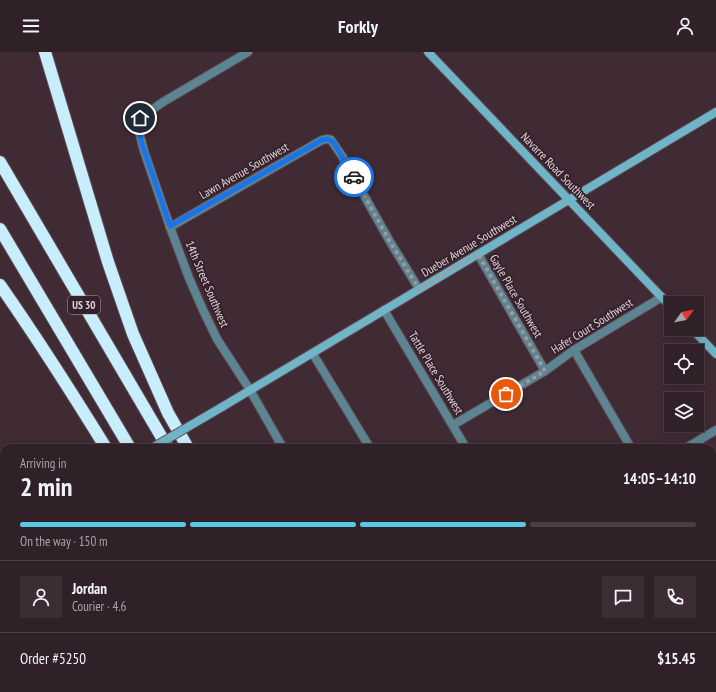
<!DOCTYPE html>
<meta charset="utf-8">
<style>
body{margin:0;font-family:"PT Sans Narrow",sans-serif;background:#3c2d34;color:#f1f3f6;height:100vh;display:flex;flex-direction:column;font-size:15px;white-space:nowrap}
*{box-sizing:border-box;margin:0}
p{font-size:13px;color:#a8a3a8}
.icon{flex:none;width:22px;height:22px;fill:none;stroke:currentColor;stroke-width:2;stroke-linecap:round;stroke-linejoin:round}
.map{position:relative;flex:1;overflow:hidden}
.drawer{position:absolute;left:0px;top:392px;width:716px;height:248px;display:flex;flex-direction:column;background:#302028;border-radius:12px 12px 0 0;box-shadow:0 2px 10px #0003,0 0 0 1px #4b3e45}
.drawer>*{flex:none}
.needle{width:26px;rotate:57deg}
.controls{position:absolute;left:664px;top:244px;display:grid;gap:8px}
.controls a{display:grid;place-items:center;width:40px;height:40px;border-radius:0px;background:#302028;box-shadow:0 2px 10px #0003,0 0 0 1px #4b3e45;font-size:20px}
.pin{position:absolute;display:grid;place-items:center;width:34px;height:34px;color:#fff;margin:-17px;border:2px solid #fff;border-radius:50%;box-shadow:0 1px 4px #0007}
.courier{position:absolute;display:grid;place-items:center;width:40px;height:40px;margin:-20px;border:3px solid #1a73e8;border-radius:50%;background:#fff;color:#222;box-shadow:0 1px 5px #0007}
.overview em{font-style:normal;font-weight:700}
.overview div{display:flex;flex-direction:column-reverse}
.overview{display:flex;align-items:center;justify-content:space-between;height:68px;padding:0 20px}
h1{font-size:26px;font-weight:700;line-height:30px}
.bar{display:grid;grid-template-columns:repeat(4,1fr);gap:6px 4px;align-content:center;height:48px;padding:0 20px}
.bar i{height:5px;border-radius:3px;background:#4b3e45}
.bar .on{background:#59c8e5}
.bar p{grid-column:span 4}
.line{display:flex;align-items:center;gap:10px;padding:0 20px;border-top:1px solid #4b3e45}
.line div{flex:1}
.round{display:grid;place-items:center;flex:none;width:42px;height:42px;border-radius:0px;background:#3c2d34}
header{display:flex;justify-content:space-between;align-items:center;height:52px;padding:0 20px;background:#302028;font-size:18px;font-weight:700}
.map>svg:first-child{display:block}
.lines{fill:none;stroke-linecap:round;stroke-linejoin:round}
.lane-casing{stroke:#5d4953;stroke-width:10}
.street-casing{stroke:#5d4953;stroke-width:10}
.secondary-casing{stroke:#5d4953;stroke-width:10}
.highway-casing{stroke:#5d4953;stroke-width:14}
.lane{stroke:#5c8591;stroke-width:8}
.street{stroke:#5c8591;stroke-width:8}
.secondary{stroke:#70b4c7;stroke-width:8}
.highway{stroke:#c7eefa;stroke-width:12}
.secondary-bridge-casing{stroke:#5d4953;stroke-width:10;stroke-linecap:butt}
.secondary-bridge{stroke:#70b4c7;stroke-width:8}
.done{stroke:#a898a0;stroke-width:4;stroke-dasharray:0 7.2}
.route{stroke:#1a73e8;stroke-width:5}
.labels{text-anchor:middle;stroke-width:3.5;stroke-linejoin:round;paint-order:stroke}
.shield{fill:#35212b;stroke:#ad9da5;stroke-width:1}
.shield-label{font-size:11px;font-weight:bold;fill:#e0d2d9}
.street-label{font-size:12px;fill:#e0d2d9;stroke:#35212b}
</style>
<header><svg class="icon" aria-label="menu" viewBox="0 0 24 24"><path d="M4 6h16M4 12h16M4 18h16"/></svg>Forkly<svg class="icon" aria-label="person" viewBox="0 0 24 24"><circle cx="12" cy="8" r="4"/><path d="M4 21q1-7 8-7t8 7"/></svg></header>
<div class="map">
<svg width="716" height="640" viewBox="0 0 716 640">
<rect width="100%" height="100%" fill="#402b35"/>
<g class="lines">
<defs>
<g id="lane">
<path d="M 331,88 L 342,104 L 389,188 L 419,237"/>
<path d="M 313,302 L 370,396"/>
<path d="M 7,640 L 14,636"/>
</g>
<g id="street">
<path d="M 248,0 L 163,50 L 140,66 L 138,73 L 139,79 L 144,99 L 170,175 L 189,226 L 203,258 L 217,287 L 250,338 L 283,396"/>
<path d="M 170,175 L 322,88 L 328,87 L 331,88"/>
<path d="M 478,202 L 545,319"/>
<path d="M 384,258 L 466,396"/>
<path d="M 574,298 L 631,396"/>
<path d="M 453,373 L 545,319 L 574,298 L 662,245"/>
<path d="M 686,396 L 716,378"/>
<path d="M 712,498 L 716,502"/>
<path d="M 712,542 L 716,540"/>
<path d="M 423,636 L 425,640"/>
<path d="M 545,640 L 551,636"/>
</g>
<g id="secondary">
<path d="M 428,0 L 671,255"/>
<path d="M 692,277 L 716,302"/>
<path d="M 222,355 L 716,60"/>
<path d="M 0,435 L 4,441"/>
<path d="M 0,485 L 4,483"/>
</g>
<g id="highway">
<path d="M 45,0 L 108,210 L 133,282 L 168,361 L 188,396"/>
<path d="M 0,110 L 168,396"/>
<path d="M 0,177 L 130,396"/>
<path d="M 0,233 C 37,286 72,341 106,396"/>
<path d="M 270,636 L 273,640"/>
<path d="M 312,636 L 314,640"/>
</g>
</defs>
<!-- lane casing -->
<use href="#lane" class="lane-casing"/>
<!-- street casing -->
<use href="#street" class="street-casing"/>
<!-- secondary casing -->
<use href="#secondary" class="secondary-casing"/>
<!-- highway casing -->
<use href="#highway" class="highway-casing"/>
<!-- lane -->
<use href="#lane" class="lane"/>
<!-- street -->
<use href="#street" class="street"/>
<!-- secondary -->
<use href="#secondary" class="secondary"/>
<!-- highway -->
<use href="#highway" class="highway"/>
<defs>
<path id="secondary-bridge" d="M 152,396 L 222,355"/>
</defs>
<!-- secondary-bridge casing -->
<use href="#secondary-bridge" class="secondary-bridge-casing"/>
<!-- secondary-bridge -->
<use href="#secondary-bridge" class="secondary-bridge"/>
</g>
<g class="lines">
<!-- done -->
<path class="done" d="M 354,125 L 389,188 L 419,237 L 478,202 L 545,319 L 506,342"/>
<!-- route -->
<path class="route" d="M 140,66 L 138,73 L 141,89 L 170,174 L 322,88 L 328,87 L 334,91 L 354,125"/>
</g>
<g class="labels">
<!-- shield labels -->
<rect class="shield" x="68" y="244" width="32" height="18" rx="3"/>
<g class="shield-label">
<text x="84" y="257">US 30</text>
</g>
<!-- street labels -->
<g class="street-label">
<text transform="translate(244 119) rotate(-30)" y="4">Lawn Avenue Southwest</text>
<text transform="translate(558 119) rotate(46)" y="4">Navarre Road Southwest</text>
<text transform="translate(469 194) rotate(-31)" y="4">Dueber Avenue Southwest</text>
<text transform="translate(207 232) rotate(67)" y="4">14th Street Southwest</text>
<text transform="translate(516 244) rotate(60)" y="4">Gayle Place Southwest</text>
<text transform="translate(592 274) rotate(-32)" y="4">Hafer Court Southwest</text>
<text transform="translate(436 321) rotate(59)" y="4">Tattle Place Southwest</text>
</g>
</g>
</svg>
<div class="controls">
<a><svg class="needle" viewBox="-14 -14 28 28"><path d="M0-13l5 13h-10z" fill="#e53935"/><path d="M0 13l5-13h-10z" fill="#a8a3a8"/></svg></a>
<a><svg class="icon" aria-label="locate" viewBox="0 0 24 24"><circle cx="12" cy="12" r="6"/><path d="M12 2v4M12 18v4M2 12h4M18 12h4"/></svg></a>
<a><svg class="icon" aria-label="layers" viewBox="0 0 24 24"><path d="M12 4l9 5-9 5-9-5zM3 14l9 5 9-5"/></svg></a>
</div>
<div class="pin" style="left:506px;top:342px;background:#ea580c"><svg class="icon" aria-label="bag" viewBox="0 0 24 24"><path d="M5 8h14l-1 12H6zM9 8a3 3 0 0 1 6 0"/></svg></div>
<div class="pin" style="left:140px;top:66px;background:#1f2937"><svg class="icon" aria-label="home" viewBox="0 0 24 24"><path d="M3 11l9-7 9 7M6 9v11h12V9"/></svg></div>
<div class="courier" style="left:354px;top:125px"><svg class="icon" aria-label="car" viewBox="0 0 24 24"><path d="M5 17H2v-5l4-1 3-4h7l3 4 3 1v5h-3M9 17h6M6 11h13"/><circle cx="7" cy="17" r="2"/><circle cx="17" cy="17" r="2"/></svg></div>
<section class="drawer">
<div class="overview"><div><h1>2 min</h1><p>Arriving in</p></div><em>14:05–14:10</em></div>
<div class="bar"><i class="on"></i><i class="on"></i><i class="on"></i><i></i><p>On the way · 150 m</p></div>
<div class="line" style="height:72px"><a class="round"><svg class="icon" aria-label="person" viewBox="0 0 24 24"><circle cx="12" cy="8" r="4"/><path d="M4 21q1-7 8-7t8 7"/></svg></a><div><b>Jordan</b><p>Courier · 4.6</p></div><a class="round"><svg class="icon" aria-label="chat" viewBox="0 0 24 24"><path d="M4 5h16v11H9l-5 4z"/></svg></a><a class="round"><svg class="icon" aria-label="phone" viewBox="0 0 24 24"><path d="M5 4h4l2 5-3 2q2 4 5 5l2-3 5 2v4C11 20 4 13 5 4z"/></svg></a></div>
<div class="line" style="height:52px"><div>Order #5250</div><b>$15.45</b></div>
</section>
</div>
